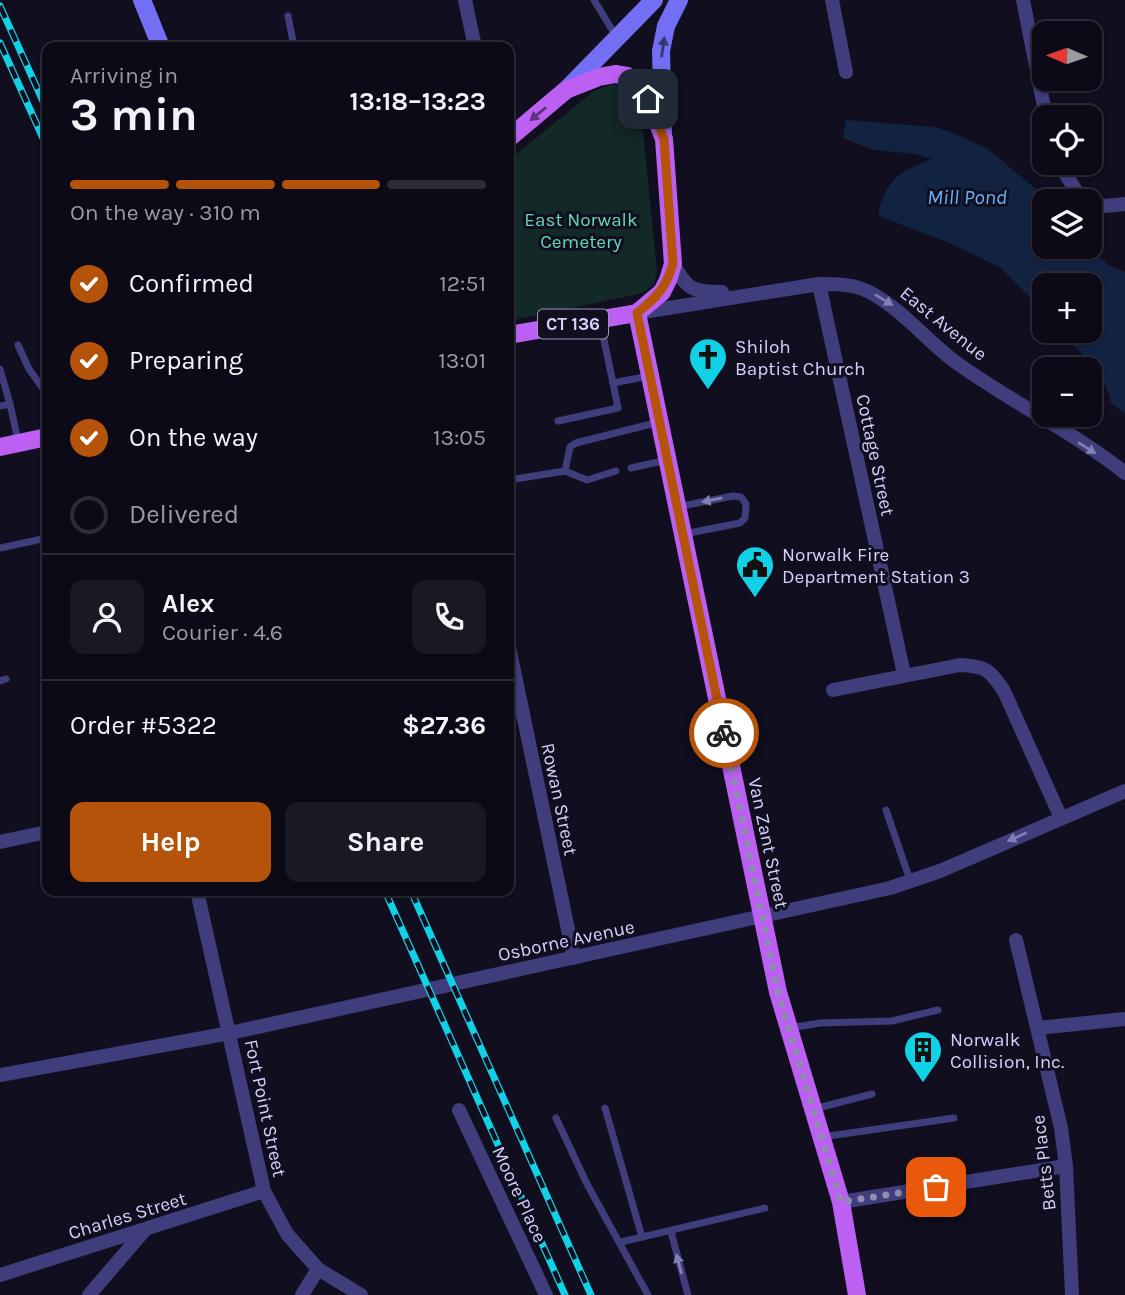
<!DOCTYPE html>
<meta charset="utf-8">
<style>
body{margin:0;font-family:Karla,sans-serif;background:#1b1824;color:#f1f3f6;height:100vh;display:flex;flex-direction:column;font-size:26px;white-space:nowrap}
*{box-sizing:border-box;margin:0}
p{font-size:23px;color:#9a9aa1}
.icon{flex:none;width:38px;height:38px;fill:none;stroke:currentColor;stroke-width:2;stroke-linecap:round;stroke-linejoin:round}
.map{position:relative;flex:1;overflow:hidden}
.panel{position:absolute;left:42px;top:42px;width:472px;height:854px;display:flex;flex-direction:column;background:#0d0a17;border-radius:14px;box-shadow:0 2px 5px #0004,0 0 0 2px #2d2b36}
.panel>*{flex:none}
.needle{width:46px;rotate:272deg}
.tools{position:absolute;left:1032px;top:21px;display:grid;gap:14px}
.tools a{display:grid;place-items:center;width:70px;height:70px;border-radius:14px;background:#0d0a17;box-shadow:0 2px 5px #0004,0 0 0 2px #2d2b36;font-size:35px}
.pin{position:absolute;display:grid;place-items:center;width:60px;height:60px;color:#fff;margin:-30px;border-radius:14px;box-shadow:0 4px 10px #0006}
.courier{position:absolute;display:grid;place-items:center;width:70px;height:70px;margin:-35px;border:5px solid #b45309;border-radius:50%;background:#fff;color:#222;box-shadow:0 2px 9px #0007}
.headline em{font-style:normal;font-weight:700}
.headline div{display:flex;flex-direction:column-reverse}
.headline{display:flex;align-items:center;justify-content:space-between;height:119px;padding:0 28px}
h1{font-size:46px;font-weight:700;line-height:52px}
.bar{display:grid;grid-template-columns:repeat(4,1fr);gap:10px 7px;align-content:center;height:84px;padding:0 28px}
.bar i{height:9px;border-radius:5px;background:#2d2b36}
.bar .on{background:#b45309}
.bar p{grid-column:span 4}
.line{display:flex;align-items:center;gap:18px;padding:0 28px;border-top:2px solid #2d2b36}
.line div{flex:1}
.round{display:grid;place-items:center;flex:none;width:74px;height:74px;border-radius:14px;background:#1b1824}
ol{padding:0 28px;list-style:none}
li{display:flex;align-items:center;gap:21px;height:77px}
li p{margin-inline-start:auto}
li .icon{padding:7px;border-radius:50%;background:#b45309;color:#fff;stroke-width:4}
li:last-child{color:#9a9aa1}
li i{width:38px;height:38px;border:4px solid #2d2b36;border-radius:50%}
.action{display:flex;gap:14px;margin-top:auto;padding:14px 28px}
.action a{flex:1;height:80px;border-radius:14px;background:#b45309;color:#fff;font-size:28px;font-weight:700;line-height:80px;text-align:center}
.action a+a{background:#1b1824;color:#f1f3f6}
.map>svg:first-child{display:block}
.green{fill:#122928}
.water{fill:#112341}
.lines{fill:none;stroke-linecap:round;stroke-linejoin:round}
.path{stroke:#37a9a2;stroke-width:2.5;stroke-dasharray:3.5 5;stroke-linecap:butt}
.lane{stroke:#3f3d7b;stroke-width:7}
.street{stroke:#3f3d7b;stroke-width:14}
.secondary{stroke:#726ff4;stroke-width:18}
.primary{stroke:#bc60f3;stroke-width:18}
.rail-casing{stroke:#11d1e6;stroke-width:7}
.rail{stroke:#110e1f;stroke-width:4.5;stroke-dasharray:13;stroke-linecap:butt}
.oneway{fill:#383574}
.oneway2{fill:#5e337e}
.oneway3{fill:#827fb5}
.done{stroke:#908caf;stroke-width:7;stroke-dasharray:0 12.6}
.route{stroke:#b45309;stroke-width:9}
.labels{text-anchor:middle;stroke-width:6;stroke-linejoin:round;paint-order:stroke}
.shield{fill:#110e1f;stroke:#9a96ba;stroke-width:2}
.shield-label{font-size:18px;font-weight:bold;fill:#d5d0fc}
.park-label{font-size:19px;fill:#62d6b9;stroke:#110e1f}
.street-label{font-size:19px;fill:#d5d0fc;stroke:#110e1f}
.poi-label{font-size:19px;fill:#d5d0fc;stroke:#110e1f;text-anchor:start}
.water-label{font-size:21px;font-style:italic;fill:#66b2f4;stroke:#110e1f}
</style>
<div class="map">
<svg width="1125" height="1295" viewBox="0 0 1125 1295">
<rect width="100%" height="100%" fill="#110e1f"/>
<!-- green -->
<path class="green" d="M 612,84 C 628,87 636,96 641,111 L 657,271 L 654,284 L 644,292 L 634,295 L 509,321 L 509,160 L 594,91 Z"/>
<!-- water -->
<path class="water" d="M 846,120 L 935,127 L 951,132 L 988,149 L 1050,201 L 1045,201 L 1045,247 L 1090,246 L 1108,265 L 1125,272 L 1125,414 L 1111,403 C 1104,368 1082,356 1060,331 L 1090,331 L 1090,285 L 1045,285 L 1045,313 L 1000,267 L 949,243 L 879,216 C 878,202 889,183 899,175 C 908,168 921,164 931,159 L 915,154 L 874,150 L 843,138 Z"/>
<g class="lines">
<!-- path -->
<path class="path" d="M 45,205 L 42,182 L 47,180"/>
<!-- lane -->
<g class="lane">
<path d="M 594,0 L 617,38"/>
<path d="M 288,16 L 294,47"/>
<path d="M 47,213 L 47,215"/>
<path d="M 600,321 L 613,383 L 649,376"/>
<path d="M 18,345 L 29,369 L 44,390"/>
<path d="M 0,369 L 10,404"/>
<path d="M 47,388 L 44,390 L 47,402"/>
<path d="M 0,406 L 10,404 L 18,441"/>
<path d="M 558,421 L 618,408 L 613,383"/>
<path d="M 631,468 L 667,460"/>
<path d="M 565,471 L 570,447 L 576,443 L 659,422"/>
<path d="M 509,480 L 565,471 L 587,480 L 616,471"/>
<path d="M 677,507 L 733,496 L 741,497 L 746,504 L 745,518 L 740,523 L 684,534"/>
<path d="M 0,548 L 47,538"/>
<path d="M 0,681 L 6,679"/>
<path d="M 886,810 L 910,880"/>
<path d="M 790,1028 L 820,1023 L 892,1021 L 938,1010"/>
<path d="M 605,1108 L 642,1237"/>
<path d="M 814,1109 L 872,1094"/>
<path d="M 556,1118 L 587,1184 L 648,1295"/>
<path d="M 822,1137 L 954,1118"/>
<path d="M 671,1232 L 688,1295"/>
<path d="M 621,1242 L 765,1208"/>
</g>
<!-- street -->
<g class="street">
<path d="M 465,0 L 475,47"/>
<path d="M 832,0 L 846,72"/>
<path d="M 1023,0 L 1046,117"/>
<path d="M 1059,163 L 1076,191 L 1088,201"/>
<path d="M 1090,203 L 1104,206 L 1125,204"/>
<path d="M 673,264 C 687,289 692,292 722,292"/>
<path d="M 819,284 L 904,674"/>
<path d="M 637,313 L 819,284 C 838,284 855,284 871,293 C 904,311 925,339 954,361 C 1009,401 1072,431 1125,473"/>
<path d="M 509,647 L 574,958"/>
<path d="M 833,690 L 960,665 C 986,666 990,670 1004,691 L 1061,818"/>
<path d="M 0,842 L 47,832"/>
<path d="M 197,891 L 264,1191 L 287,1234 L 318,1269 L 361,1295"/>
<path d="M 1016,940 L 1061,1128 L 1066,1166 L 1072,1295"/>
<path d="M 1038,1028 L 1125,1019"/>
<path d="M 0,1075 L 230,1033 L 890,888 L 940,871 L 1125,791"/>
<path d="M 459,1110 L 546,1295"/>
<path d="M 841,1202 L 1066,1166"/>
<path d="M 0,1275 L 264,1191"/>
<path d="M 89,1295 L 144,1231"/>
<path d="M 302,1295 L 318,1269"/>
</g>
<!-- secondary -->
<g class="secondary">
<path d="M 142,0 L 161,47"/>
<path d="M 566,90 L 654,0"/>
<path d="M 663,132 L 661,51 L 666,26 L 679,0"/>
</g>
<!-- primary -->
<g class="primary">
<path d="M 509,138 L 566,90 L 599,77 L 615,74 L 627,76 L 640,86 L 648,99 L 664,139 L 673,264 L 668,280 L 662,292 L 637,313 L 509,335"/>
<path d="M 637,313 L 778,992 L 841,1202 L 857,1295"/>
<path d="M 0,447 L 47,437"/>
</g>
<defs>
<g id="rail">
<path d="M 0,6 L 47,110"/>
<path d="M 0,43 L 47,147"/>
<path d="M 385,891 L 565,1295"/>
<path d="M 411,891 L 591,1295"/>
</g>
</defs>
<!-- rail casing -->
<use href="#rail" class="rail-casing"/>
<!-- rail -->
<use href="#rail" class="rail"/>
</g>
<!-- one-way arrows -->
<defs><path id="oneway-solid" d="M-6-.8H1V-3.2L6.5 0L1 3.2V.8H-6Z" transform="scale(1.75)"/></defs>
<use class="oneway" href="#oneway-solid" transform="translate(663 47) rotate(-82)"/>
<use class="oneway2" href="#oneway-solid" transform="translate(538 114) rotate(140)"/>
<g class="oneway3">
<use href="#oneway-solid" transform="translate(884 300) rotate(31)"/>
<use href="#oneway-solid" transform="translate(1087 448) rotate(32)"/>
<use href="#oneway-solid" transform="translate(712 500) rotate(169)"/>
<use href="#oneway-solid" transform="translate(1017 837) rotate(156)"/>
<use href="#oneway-solid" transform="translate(679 1264) rotate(-105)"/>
</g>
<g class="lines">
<!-- done -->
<path class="done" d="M 724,733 L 778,992 L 841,1202 L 936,1187"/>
<!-- route -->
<path class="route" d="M 648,99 L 664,139 L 673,264 C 666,288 656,298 637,313 L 724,733"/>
</g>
<!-- icons -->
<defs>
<symbol id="church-pin" viewBox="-11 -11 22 30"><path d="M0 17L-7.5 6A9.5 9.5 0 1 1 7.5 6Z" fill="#11d1e6" stroke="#110e1f"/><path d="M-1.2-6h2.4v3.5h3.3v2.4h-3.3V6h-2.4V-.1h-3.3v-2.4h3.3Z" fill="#111"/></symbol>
<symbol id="civic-pin" viewBox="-11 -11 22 30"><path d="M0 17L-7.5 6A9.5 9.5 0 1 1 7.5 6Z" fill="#11d1e6" stroke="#110e1f"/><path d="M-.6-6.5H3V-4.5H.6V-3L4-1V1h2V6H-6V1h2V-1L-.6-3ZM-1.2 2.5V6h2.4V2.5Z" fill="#111"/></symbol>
<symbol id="building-pin" viewBox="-11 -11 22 30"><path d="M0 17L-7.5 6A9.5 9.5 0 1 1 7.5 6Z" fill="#11d1e6" stroke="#110e1f"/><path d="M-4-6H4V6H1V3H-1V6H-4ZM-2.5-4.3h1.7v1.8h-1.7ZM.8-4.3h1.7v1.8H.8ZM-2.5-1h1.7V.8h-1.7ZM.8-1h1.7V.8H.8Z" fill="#111"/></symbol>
</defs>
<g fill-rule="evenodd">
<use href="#church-pin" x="686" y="335" width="44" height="60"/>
<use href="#civic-pin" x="733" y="543" width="44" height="60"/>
<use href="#building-pin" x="901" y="1028" width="44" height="60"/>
</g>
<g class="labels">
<!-- shield labels -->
<rect class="shield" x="538" y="309.5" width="70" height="29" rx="5"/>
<g class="shield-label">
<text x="573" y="330">CT 136</text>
</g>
<!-- park labels -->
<g class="park-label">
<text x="581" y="226">East Norwalk<tspan x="581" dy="22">Cemetery</tspan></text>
</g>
<!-- street labels -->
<g class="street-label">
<text transform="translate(944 323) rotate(39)" y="7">East Avenue</text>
<text transform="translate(876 455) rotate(78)" y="7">Cottage Street</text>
<text transform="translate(560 799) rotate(78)" y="7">Rowan Street</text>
<text transform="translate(769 843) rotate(78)" y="7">Van Zant Street</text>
<text transform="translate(566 940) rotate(-12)" y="7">Osborne Avenue</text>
<text transform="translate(266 1108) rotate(78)" y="7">Fort Point Street</text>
<text transform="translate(1043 1163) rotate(-97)" y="7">Betts Place</text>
<text transform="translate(520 1194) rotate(65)" y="7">Moore Place</text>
<text transform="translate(127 1215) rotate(-17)" y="7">Charles Street</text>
</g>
<!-- poi labels -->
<g class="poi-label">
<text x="735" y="353">Shiloh<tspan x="735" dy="22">Baptist Church</tspan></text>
<text x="782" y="561">Norwalk Fire<tspan x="782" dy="22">Department Station 3</tspan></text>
<text x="950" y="1046">Norwalk<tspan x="950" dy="22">Collision, Inc.</tspan></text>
</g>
<!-- water labels -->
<g class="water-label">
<text x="967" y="204">Mill Pond</text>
</g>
</g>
</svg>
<div class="tools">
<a><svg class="needle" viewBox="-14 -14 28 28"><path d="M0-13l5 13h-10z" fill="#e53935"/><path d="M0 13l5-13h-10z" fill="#9a9aa1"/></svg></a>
<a><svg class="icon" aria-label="locate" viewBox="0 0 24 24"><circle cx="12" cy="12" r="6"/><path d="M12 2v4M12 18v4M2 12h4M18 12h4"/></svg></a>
<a><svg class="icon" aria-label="layers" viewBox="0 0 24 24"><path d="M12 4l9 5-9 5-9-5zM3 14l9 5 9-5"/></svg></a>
<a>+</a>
<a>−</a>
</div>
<div class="pin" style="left:936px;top:1187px;background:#ea580c"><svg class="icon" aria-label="bag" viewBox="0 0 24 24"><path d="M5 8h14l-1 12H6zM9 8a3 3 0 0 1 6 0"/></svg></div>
<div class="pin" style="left:648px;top:99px;background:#1f2937"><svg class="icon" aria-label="home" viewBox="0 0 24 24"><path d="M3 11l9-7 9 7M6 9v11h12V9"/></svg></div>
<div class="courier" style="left:724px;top:733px"><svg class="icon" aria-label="bike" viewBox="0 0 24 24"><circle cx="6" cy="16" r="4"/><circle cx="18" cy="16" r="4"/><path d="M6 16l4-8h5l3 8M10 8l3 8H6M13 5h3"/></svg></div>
<section class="panel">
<div class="headline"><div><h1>3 min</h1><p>Arriving in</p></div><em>13:18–13:23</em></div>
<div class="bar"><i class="on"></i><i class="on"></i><i class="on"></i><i></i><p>On the way · 310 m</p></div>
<ol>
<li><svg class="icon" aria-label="check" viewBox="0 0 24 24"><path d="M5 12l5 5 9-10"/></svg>Confirmed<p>12:51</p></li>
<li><svg class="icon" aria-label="check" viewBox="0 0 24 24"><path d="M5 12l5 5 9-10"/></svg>Preparing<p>13:01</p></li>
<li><svg class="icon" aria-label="check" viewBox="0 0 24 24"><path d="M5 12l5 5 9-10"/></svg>On the way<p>13:05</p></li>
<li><i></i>Delivered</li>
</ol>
<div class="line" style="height:126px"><a class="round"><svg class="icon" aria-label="person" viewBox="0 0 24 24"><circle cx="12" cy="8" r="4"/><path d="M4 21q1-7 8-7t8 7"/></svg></a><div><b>Alex</b><p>Courier · 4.6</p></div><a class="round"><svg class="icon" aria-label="phone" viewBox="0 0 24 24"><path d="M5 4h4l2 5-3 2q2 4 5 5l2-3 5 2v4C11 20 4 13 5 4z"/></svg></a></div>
<div class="line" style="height:91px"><div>Order #5322</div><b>$27.36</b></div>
<div class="action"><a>Help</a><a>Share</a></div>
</section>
</div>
